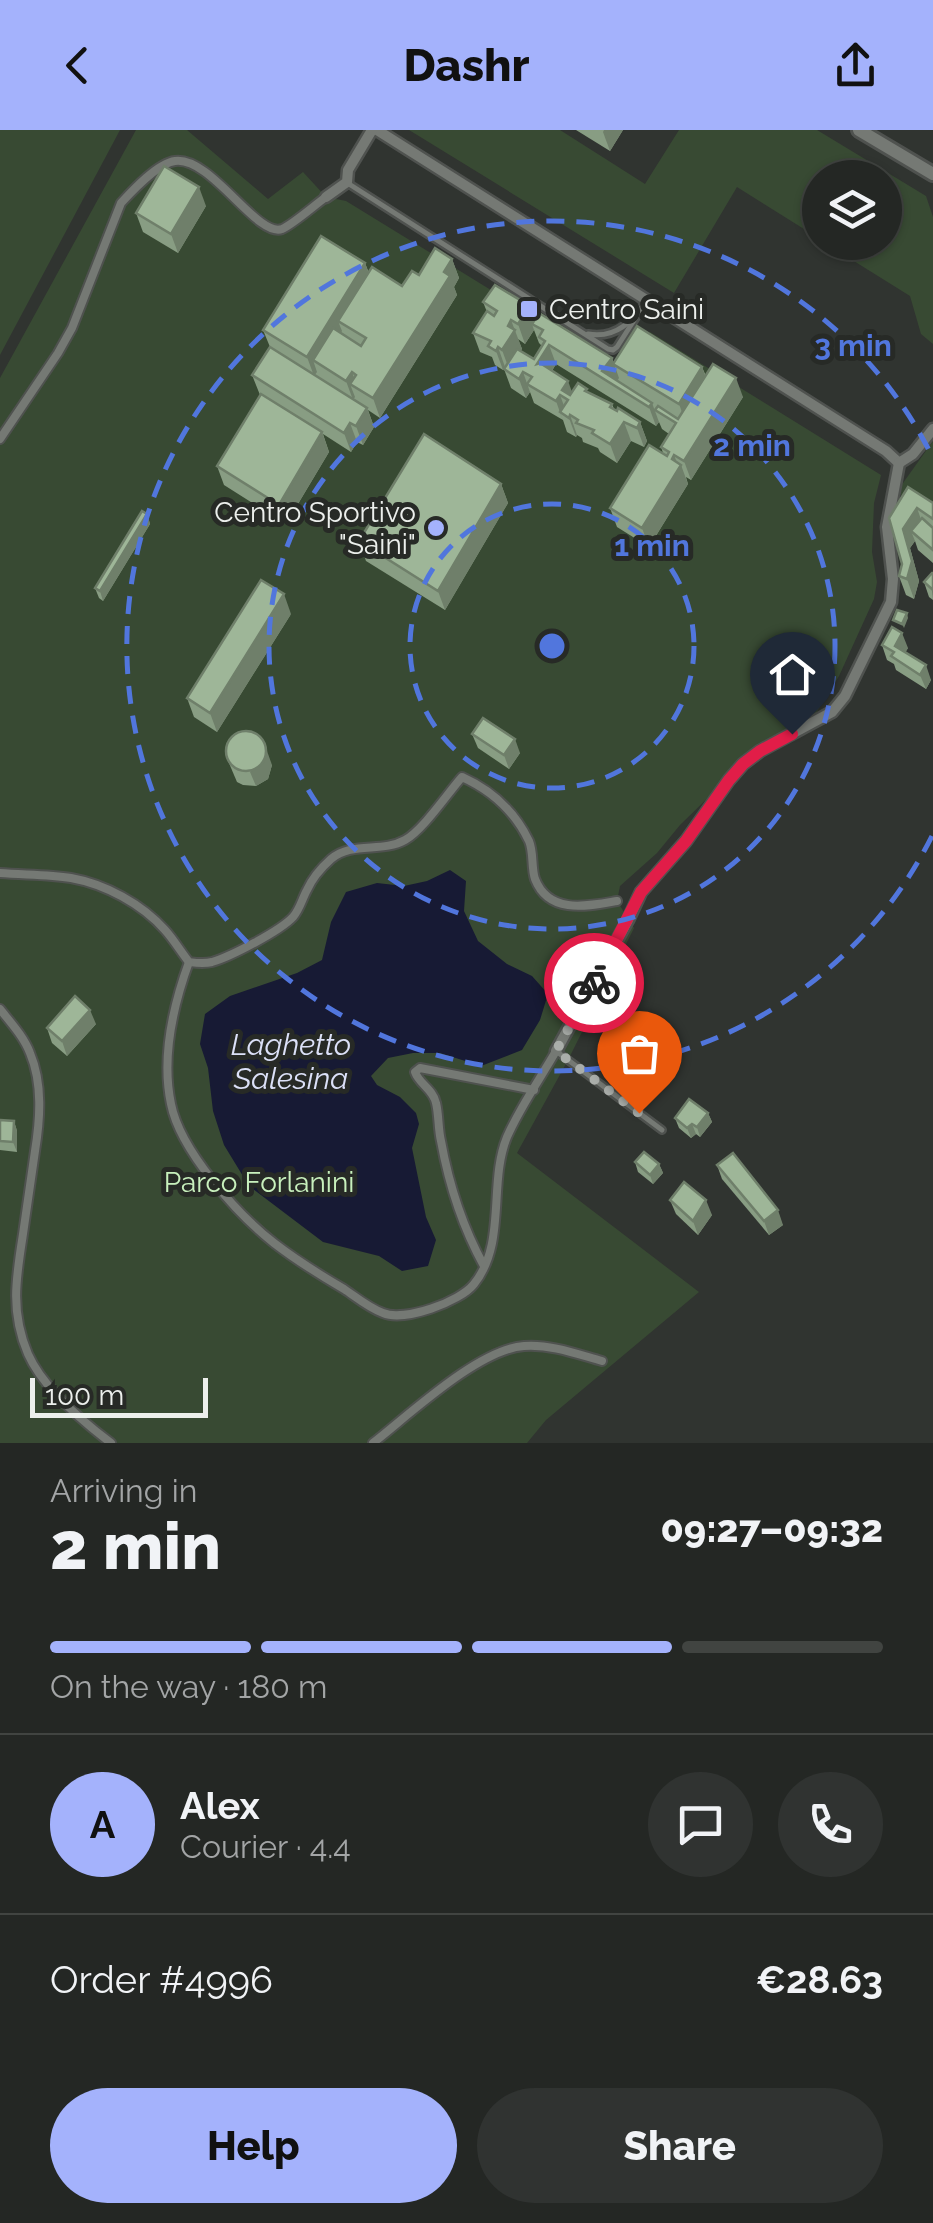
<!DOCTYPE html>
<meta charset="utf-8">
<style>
body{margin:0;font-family:Raleway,sans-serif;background:#303331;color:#f1f3f6;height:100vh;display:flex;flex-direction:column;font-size:38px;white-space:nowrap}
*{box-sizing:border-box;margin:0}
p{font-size:32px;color:#a3a5a6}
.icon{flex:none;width:55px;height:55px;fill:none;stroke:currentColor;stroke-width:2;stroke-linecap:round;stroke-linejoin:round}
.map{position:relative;height:1313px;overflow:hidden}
.details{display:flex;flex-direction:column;background:#242724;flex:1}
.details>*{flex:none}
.tools{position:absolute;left:802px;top:30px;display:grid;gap:20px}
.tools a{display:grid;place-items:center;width:100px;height:100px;border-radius:50%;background:#242724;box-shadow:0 2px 8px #0004,0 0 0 2px #414441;font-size:50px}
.scale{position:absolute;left:30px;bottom:25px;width:178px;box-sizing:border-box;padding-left:10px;border:5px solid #ecefec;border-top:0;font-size:28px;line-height:35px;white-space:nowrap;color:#ecefec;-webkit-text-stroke:8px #272a26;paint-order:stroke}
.pin{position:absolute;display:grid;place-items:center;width:85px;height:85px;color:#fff;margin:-102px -42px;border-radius:50% 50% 50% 0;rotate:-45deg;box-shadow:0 0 10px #0007}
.pin .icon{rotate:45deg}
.courier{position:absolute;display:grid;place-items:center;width:100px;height:100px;margin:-50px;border:8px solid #e11d48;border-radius:50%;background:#fff;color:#222;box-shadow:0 2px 12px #0007}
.head em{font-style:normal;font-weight:800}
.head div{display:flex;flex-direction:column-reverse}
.head{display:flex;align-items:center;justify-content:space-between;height:170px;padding:0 50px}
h1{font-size:65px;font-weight:800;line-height:75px}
.bar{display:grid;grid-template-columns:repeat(4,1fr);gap:15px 10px;align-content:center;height:120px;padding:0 50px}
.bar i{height:12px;border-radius:8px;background:#414441}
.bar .selected{background:#a4b2fc}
.bar p{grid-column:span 4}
.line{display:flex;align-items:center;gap:25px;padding:0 50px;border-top:2px solid #414441}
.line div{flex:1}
.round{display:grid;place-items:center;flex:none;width:105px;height:105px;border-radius:52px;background:#303331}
.action{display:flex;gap:20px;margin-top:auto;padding:20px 50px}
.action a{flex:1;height:115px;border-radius:60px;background:#a4b2fc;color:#111;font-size:40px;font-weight:800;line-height:115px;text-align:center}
.action a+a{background:#303331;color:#f1f3f6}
header{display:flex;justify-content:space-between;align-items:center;height:130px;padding:0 50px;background:#a4b2fc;color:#111;font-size:45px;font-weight:800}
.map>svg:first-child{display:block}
.green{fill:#384a33}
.water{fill:#171a34}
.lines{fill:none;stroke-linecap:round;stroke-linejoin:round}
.service-casing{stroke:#4f524f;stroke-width:10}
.pedestrian-casing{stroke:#4f524f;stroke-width:12}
.minor-casing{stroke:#4f524f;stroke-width:15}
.tertiary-casing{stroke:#4f524f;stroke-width:18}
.service{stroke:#757974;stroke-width:5}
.pedestrian{stroke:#757974;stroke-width:8}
.minor{stroke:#757974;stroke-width:10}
.tertiary{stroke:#757974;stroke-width:12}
.wall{fill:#889d83;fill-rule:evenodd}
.shaded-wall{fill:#6f7f6a}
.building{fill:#9eb698;stroke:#6f7f6a;stroke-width:2.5}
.done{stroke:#aaaeaa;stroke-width:10;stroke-dasharray:0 18}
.route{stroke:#e11d48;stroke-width:12}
.ring{fill:none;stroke:#5176dd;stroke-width:5;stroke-dasharray:18 12}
.poi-dot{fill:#a4b2fc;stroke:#272a26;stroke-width:4}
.labels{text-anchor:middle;stroke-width:10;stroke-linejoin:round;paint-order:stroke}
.poi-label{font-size:28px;fill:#ecefec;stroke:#272a26;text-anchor:start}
.park-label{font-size:28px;fill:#c8f0bd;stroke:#272a26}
.water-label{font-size:30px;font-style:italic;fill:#dce1f8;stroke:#272a26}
.centre{fill:#5176dd;stroke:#272a26;stroke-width:5}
.ring-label{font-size:30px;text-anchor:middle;font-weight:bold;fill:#5176dd;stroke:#272a26;stroke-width:10;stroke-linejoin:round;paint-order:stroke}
</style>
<header><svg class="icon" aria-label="back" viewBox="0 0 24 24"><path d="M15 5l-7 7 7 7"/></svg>Dashr<svg class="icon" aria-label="share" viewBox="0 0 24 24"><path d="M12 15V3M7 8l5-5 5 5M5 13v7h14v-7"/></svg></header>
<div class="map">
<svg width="933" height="1313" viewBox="0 0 933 1313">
<rect width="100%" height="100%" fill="#303430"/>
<!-- green -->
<g class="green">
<path d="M 0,0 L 120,0 L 0,225 Z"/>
<path d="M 136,0 L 187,0 L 268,69 L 303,42 L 326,67 L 346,71 L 623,241 L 650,202 L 881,345 L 874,373 L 872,422 L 877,452 L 874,469 L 839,546 L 808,596 L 759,623 L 724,652 L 680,695 L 657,723 L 620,756 L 617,771 L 634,798 L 568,930 L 517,1023 L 699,1162 L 546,1290 L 527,1313 L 0,1313 L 0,248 Z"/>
<path d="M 409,0 L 560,0 L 645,54 L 679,0 L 817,0 L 926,66 L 933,87 L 933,214 L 921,204 L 910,166 L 825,113 L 885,112 L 885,48 L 820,48 L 820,109 L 737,57 L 674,163 Z"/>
<path d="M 933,311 L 933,388 L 904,369 L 898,360 Z"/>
</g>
<!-- water -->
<path class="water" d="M 450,740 L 466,751 L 464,781 L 478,811 L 507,834 L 532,846 L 548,864 L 540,890 L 522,920 L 481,936 L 440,923 L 413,923 L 388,928 L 371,946 L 377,955 L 400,967 L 416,983 L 419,994 L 412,1018 L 426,1087 L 436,1110 L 428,1136 L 402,1141 L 379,1126 L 323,1112 L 249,1056 L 224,1015 L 213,981 L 208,938 L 200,914 L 205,884 L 230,866 L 297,843 L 322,830 L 331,792 L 346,762 L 377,753 L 404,756 L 427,751 Z"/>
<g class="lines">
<defs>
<g id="service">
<path d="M 349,54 L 608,219 L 613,220 L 617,217 L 638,184"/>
<path d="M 588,204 C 615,209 633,192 646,171"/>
<path d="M 556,921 L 662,1000"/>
</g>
<g id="pedestrian">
<path d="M 0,309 L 58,223 L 72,198 L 121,73 C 133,60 158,33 175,31 C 211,26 257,108 282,99 C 292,95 316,74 326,67"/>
<path d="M 0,743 C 23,745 48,744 71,748 C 105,754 142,774 165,800 C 174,810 181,822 189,832 C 197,833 204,834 212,832 C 230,827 280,801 293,787 C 300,779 302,769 307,760 C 312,749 322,737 331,729 C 352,711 382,723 405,710 C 423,700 447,664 462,647 C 491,660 515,682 529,711 C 534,723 531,737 535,749 C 549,785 588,776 617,771"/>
<path d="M 189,832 C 173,876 161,927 171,974 C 180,1020 237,1084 274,1113 C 296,1130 320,1145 344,1159 C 356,1167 369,1178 383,1183 C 404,1192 460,1172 474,1154 C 507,1113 488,1053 507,1007 C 520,977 540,949 556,921"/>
<path d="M 0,879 C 11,893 24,907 30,923 C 43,954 40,990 35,1021 C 31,1049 27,1077 23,1104 C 16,1148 10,1182 28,1224 C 43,1258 82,1291 111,1313"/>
<path d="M 484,1136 C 462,1096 449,1055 441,1011 C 438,999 439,985 436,973 C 433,959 419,954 415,942 L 420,938 L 534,960"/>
<path d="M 373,1313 C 410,1284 479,1219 524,1216 C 551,1214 577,1224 602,1231"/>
</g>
<g id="minor">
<path d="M 377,0 L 886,321 L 899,333"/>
<path d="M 326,67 L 347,52 L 348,40 L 372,0"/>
<path d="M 899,333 L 913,324 L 933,299"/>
<path d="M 556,921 L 628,790 L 641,762 L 686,711 L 729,650 L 743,634 L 760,621 L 832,582 L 845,566 L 891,472 L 893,449 L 887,397 L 899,333"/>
</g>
<path id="tertiary" d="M 859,0 L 933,44"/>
</defs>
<!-- service casing -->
<use href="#service" class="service-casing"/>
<!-- pedestrian casing -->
<use href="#pedestrian" class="pedestrian-casing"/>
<!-- minor casing -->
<use href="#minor" class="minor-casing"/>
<!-- tertiary casing -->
<use href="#tertiary" class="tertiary-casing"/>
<!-- service -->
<use href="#service" class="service"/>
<!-- pedestrian -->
<use href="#pedestrian" class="pedestrian"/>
<!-- minor -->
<use href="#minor" class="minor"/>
<!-- tertiary -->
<use href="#tertiary" class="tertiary"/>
</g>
<!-- wall -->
<g class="wall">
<path d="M 576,0 L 623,0 L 610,21 Z"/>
<path d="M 206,76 L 178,123 L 143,102 L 136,83 Z"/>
<path d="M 452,129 L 459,148 L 454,157 L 457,165 L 380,288 L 368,280 L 374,297 L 363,315 L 357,312 L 351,322 L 323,304 L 329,322 L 286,394 L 224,355 L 217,336 L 260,265 L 252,245 L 270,217 L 263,200 L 365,133 L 369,143 L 402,156 L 419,145 Z"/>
<path d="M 483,172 L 534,190 L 612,228 L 614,233 L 702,237 L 706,246 L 743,267 L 691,350 L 686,347 L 688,354 L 649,417 L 617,397 L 610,378 L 663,323 L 661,317 L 669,304 L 662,299 L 659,292 L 656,296 L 556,234 L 552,241 L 572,262 L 588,262 L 612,274 L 614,279 L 640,292 L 647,311 L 644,317 L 631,311 L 617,333 L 600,322 L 598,318 L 583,312 L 582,308 L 577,305 L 576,307 L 567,302 L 563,290 L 534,273 L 530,262 L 526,268 L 511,258 L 504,239 L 506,237 L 503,240 L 495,235 L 492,227 L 480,222 L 473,203 L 487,182 ZM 534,200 L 539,213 L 542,216 L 534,229 L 520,221 L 522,219 L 518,209 L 525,214 Z"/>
<path d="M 501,354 L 508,373 L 445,480 L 366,431 L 359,411 Z"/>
<path d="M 933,373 L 933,433 L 918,420 L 915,411 L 910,418 L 919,451 L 914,469 L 906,465 L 899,446 L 902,434 L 889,388 Z"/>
<path d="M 147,384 L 150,394 L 103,471 L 99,468 L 95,458 Z"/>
<path d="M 932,443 L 933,470 L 929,467 L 924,452 Z"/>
<path d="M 291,484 L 217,602 L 194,587 L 187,568 Z"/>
<path d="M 882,515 L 908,518 L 905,522 L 931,550 L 926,559 L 896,540 L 894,534 L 887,530 Z"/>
<path d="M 472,604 L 520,623 L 509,639 L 478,618 Z"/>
<path d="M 226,626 L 272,635 L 268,649 L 256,656 L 243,655 L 237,652 Z"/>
<path d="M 96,894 L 67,926 L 52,913 L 47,898 Z"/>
<path d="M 708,983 L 712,992 L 700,1007 L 696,1004 L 691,1008 L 679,998 L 675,988 Z"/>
<path d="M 0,990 L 14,991 L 17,1001 L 17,1022 L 0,1020 Z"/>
<path d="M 635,1032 L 659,1034 L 663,1043 L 653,1054 L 638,1042 Z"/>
<path d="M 717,1035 L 783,1095 L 769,1105 L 722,1049 Z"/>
<path d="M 670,1070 L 712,1085 L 698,1105 L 676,1084 Z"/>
</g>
<!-- shaded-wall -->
<g class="shaded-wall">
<path d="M 604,0 L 623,0 L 610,21 L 603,2 Z"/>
<path d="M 199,57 L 206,76 L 178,123 L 171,104 Z"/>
<path d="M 452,129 L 459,148 L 454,157 L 457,165 L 380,288 L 373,268 Z"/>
<path d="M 365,133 L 372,152 L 338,191 L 342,201 L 321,235 L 313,230 L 317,242 L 314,246 L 307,227 Z"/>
<path d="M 530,176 L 537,196 L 532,194 L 534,200 L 525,214 L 518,194 Z"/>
<path d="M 511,190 L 522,219 L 509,239 L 502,220 L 508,196 Z"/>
<path d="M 549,215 L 556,234 L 544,253 L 537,234 Z"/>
<path d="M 498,217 L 505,237 L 503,240 L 496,221 Z"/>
<path d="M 612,228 L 619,248 L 614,255 L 602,241 Z"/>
<path d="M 702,237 L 709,256 L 686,293 L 679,274 Z"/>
<path d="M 352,242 L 358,259 L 350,254 L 355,267 L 353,270 L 346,251 Z"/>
<path d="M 523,242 L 530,262 L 526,268 L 519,249 Z"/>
<path d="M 736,248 L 743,267 L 691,350 L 684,331 Z"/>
<path d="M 568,251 L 575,270 L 562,260 Z"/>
<path d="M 560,265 L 567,284 L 560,282 L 563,291 L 556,271 Z"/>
<path d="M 652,273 L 659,292 L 656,296 L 649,277 Z"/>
<path d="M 367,278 L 374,297 L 363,315 L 356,296 Z"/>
<path d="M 570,285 L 577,305 L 576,307 L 569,288 Z"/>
<path d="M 624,292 L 631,311 L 617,333 L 610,314 Z"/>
<path d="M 640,292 L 647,311 L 644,317 L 637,298 Z"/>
<path d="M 350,293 L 357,312 L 351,322 L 344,303 Z"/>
<path d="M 322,302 L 329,322 L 286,394 L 279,375 Z"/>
<path d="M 674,325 L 679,338 L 681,335 L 688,354 L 649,417 L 642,398 Z"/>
<path d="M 501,354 L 508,373 L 445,480 L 438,461 Z"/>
<path d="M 917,378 L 924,398 L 911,401 L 915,411 L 910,418 L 919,451 L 914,469 L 907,449 L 903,399 Z"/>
<path d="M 147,384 L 150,394 L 103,471 L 100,461 Z"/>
<path d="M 284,464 L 291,484 L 217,602 L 210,583 Z"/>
<path d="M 907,483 L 908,488 L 904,498 L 902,494 Z"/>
<path d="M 902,503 L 908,518 L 901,531 L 895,516 Z"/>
<path d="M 926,535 L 931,550 L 926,559 L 920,545 Z"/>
<path d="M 515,609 L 520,623 L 509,639 L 504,625 Z"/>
<path d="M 267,621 L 272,635 L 268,649 L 256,656 L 250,642 Z"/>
<path d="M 90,880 L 96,894 L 67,926 L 62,911 Z"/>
<path d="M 708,983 L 712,992 L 700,1007 L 697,997 Z"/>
<path d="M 14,991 L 17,1001 L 17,1022 L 13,1012 Z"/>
<path d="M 692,994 L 696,1004 L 691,1008 L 687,998 Z"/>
<path d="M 659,1034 L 663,1043 L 653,1054 L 650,1045 Z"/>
<path d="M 706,1070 L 712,1085 L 698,1105 L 693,1091 Z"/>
<path d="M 778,1080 L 783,1095 L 769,1105 L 764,1091 Z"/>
</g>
<!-- building -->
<g class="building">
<path d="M 164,36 L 199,57 L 171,104 L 136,83 Z"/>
<path d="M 321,106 L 365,133 L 307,227 L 263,200 Z"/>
<path d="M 435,118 L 452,129 L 444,142 L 450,146 L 373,268 L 350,254 L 356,245 L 352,242 L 346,251 L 313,230 L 333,198 L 361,216 L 366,208 L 338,191 L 372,137 L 402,156 L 412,141 L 419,145 Z"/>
<path d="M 495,155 L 530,176 L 518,194 L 511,190 L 508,196 L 515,200 L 502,220 L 498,217 L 496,221 L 488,216 L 491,211 L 473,203 L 487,181 L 494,186 L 497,181 L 483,172 Z"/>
<path d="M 539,183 L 612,228 L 602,241 L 652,273 L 649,277 L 549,215 L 537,234 L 540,233 L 568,251 L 562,260 L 570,265 L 578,253 L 587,259 L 585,261 L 612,274 L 610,277 L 617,281 L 618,278 L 640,292 L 637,298 L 624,292 L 610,314 L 592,303 L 594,300 L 576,293 L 578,290 L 570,285 L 569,288 L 560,282 L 568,270 L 560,265 L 556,271 L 527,254 L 532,247 L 523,242 L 519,249 L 504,239 L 517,219 L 534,229 L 545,211 L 539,207 L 543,200 L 532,194 Z"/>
<path d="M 637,196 L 702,237 L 679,274 L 613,234 Z"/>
<path d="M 270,217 L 367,278 L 356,296 L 350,293 L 344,303 L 252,245 Z"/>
<path d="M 713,234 L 736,248 L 684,331 L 674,325 L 672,329 L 681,335 L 642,398 L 610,378 L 649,315 L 667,326 L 669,322 L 661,317 L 676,293 L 655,280 L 658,276 L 678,289 Z"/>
<path d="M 261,264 L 322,302 L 279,375 L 217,336 Z"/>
<path d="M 424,304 L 501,354 L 438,461 L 359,411 Z"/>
<path d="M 908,357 L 933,373 L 933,389 L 917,378 L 903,399 L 912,431 L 907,449 L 899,446 L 902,434 L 889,388 Z"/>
<path d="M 142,381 L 147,384 L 100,461 L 95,458 Z"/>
<path d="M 922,388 L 933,398 L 933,420 L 911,401 Z"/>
<path d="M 932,443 L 933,443 L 933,460 L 924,452 Z"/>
<path d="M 261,450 L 284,464 L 210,583 L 187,568 Z"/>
<path d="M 897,480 L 907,483 L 902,494 L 893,490 Z"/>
<path d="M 892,497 L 902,503 L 895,516 L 926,535 L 920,545 L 891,526 L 894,522 L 882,515 Z"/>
<path d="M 483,588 L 515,609 L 504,625 L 472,604 Z"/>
<circle cx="246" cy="621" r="20"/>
<path d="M 75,866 L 90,880 L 62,911 L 47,898 Z"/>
<path d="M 689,969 L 708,983 L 697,997 L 692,994 L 687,998 L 675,988 Z"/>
<path d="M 0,990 L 14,991 L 13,1012 L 0,1011 Z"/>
<path d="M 644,1022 L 659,1034 L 650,1045 L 635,1032 Z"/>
<path d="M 733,1023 L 778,1080 L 764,1091 L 717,1035 Z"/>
<path d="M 684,1052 L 706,1070 L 693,1091 L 670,1070 Z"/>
</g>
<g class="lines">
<!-- done -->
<path class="done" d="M 594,853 L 556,921 L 639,983"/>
<!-- route -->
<path class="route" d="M 594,853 L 641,762 L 686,711 L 729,650 L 743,634 L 760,621 L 792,604"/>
</g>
<!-- distance rings -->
<g class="ring">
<circle cx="552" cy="516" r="142"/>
<circle cx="552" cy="516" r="283"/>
<path d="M932 706A425 425 0 1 1 932 326"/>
</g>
<!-- markers -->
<g class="poi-dot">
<rect x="519" y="169" width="20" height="20" rx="5"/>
<circle cx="436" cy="398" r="10"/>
</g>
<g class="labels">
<!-- poi labels -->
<g class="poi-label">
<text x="549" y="189">Centro Saini</text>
<text x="416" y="392" text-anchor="end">Centro Sportivo<tspan x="416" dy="32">"Saini"</tspan></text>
</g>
<!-- park labels -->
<g class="park-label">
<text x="259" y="1062">Parco Forlanini</text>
</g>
<!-- water labels -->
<g class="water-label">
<text x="291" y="925">Laghetto<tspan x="291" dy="34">Salesina</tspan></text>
</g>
</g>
<circle cx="552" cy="516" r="15" class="centre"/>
<g class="ring-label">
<text x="853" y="226">3 min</text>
<text x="752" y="326">2 min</text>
<text x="652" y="426">1 min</text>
</g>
</svg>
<div class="tools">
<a><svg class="icon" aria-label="layers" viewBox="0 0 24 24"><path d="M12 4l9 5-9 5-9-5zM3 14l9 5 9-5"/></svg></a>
</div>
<div class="scale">100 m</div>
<div class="pin" style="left:639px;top:983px;background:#ea580c"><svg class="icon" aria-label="bag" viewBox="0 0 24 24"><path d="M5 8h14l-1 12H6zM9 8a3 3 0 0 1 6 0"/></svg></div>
<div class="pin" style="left:792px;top:604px;background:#1f2937"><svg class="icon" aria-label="home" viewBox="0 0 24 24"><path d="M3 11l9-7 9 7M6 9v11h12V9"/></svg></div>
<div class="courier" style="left:594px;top:853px"><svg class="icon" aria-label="bike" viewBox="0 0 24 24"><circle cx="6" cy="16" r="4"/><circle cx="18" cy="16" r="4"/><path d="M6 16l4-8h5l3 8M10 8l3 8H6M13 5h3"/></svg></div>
</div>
<section class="details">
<div class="head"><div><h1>2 min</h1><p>Arriving in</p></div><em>09:27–09:32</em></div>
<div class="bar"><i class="selected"></i><i class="selected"></i><i class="selected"></i><i></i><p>On the way · 180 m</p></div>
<div class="line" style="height:180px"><b class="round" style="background:#a4b2fc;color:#111">A</b><div><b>Alex</b><p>Courier · 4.4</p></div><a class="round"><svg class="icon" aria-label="chat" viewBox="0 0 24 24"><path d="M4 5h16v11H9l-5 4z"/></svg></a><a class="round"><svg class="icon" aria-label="phone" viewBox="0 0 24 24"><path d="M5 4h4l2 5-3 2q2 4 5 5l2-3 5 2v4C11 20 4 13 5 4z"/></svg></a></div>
<div class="line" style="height:130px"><div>Order #4996</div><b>€28.63</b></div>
<div class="action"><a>Help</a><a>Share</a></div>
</section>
